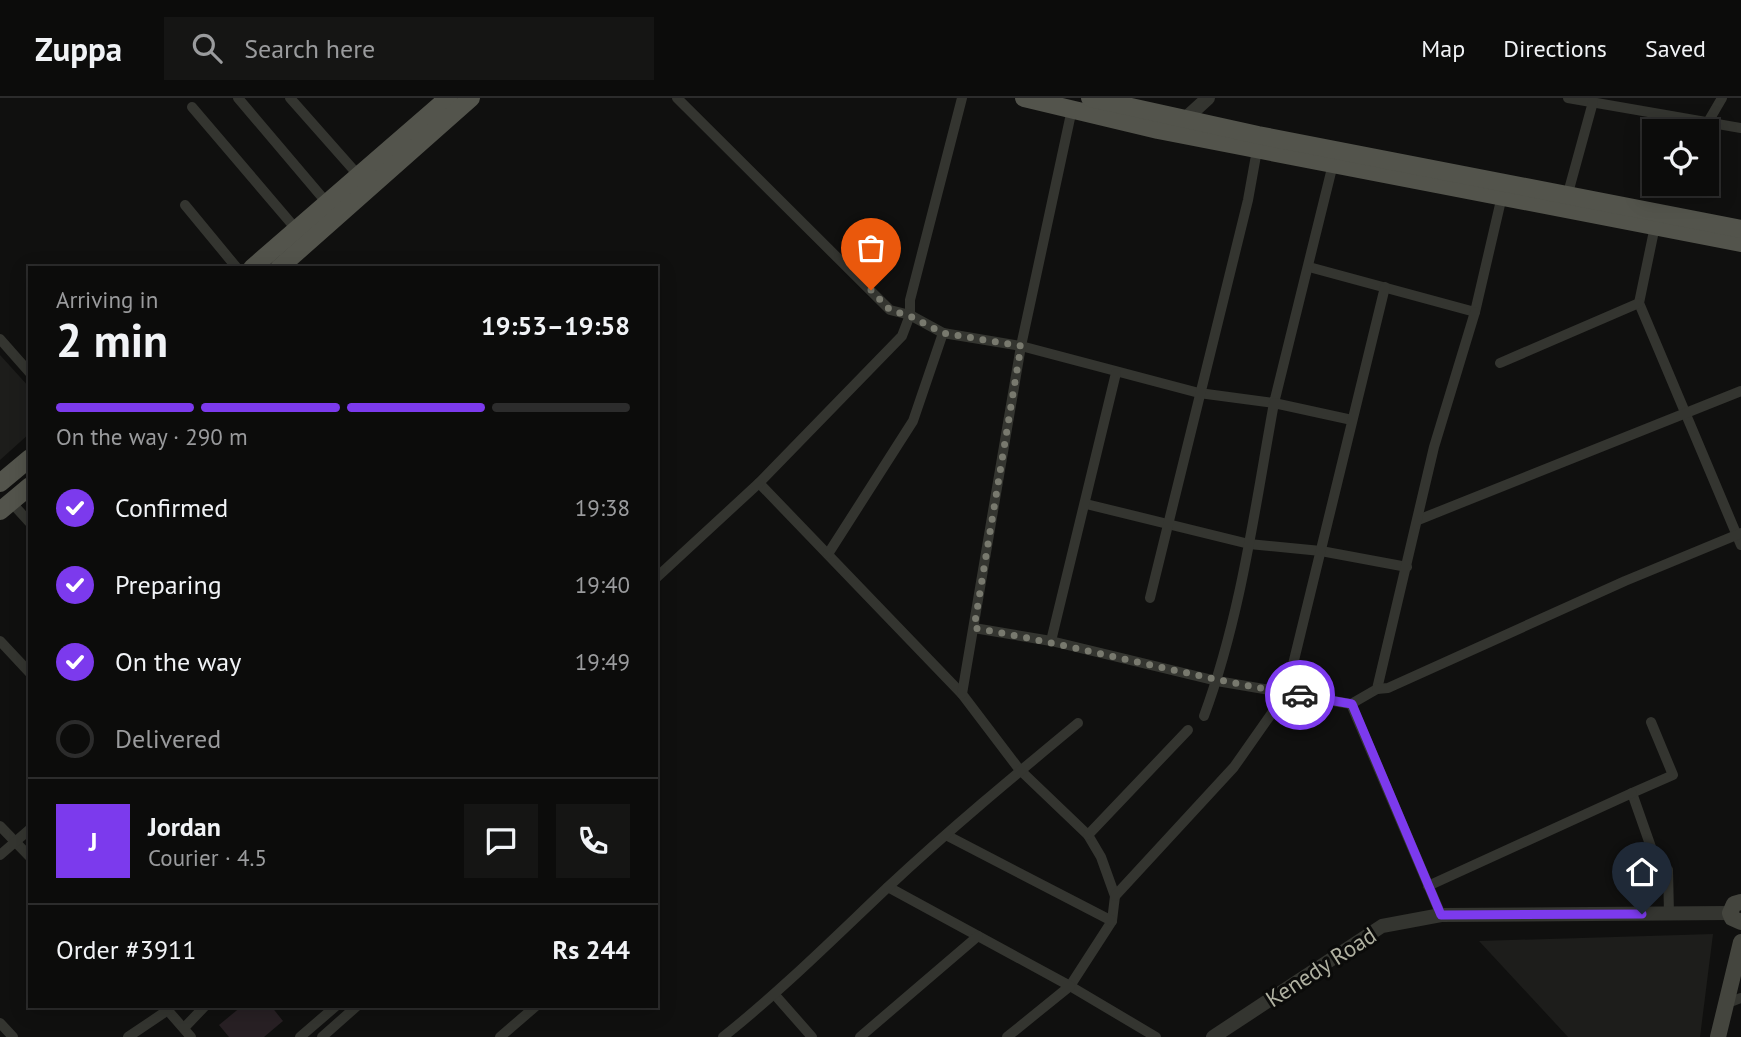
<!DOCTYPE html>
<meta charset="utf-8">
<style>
body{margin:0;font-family:"PT Sans",sans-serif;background:#151514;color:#f1f3f6;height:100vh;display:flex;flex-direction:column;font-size:26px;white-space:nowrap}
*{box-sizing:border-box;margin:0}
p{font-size:23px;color:#9a9b9d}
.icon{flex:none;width:38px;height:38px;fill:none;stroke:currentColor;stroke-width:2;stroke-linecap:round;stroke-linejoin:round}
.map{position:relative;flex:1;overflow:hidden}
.panel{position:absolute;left:28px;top:168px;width:630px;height:742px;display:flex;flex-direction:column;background:#0c0c0b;border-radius:0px;box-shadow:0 4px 18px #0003,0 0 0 2px #2c2c2c}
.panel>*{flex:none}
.buttons{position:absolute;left:1642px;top:21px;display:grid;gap:14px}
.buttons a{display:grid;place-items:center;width:77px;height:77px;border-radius:0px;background:#0c0c0b;box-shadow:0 4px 18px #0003,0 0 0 2px #2c2c2c;font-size:35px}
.pin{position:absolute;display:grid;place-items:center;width:60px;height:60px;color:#fff;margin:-72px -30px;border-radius:50% 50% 50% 0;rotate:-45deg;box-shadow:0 0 7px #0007}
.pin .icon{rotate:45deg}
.courier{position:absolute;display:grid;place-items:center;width:70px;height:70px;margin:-35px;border:5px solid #7c3aed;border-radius:50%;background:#fff;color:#222;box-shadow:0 2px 9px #0007}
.head em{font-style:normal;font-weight:600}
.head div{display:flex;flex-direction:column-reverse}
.head{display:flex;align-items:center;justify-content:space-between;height:119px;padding:0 28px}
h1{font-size:46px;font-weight:600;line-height:52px}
.bar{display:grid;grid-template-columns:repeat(4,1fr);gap:10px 7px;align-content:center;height:84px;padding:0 28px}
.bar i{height:9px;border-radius:5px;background:#2c2c2c}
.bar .current{background:#7c3aed}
.bar p{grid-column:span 4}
.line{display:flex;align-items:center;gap:18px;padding:0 28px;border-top:2px solid #2c2c2c}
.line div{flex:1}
.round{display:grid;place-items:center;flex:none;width:74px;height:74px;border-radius:0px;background:#151514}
ol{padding:0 28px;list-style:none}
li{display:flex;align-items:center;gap:21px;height:77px}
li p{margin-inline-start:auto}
li .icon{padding:7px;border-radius:50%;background:#7c3aed;color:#fff;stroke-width:4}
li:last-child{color:#9a9b9d}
li i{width:38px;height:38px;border:4px solid #2c2c2c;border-radius:50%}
header{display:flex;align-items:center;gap:42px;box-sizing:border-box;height:98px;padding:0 35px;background:#0c0c0b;border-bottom:2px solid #2c2c2c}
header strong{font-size:33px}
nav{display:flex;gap:38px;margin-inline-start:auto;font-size:24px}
.search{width:490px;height:63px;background:#151514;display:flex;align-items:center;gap:18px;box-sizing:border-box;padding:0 24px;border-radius:0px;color:#9a9b9d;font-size:26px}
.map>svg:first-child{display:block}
.built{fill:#1d1d1b}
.green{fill:#282024}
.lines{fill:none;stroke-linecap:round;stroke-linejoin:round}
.minor{stroke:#343530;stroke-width:10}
.tertiary{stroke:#343530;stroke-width:14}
.secondary{stroke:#44453e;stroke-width:16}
.primary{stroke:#53544c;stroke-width:18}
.done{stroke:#78796e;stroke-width:7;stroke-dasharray:0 12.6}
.route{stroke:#7c3aed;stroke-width:9}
.labels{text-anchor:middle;stroke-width:6;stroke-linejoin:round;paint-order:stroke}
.street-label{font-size:23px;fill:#b0b1a1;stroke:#0b0b0a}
</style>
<header>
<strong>Zuppa</strong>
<div class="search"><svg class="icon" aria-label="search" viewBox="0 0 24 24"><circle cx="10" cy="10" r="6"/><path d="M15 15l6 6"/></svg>Search here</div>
<nav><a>Map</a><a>Directions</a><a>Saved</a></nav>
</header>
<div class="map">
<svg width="1741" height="939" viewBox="0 0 1741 939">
<rect width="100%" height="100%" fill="#10100f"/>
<!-- built -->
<g class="built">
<path d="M 0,257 L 30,290 L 30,335 L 0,362 Z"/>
<path d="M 1713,836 L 1700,939 L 1568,939 L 1479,843 Z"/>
</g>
<!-- green -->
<path class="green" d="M 242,908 L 271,908 L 283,923 L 264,939 L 229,939 L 219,927 Z"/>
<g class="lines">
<!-- minor -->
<g class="minor">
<path d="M 238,0 L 327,105"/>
<path d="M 290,0 L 359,78"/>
<path d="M 1568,0 L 1741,30"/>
<path d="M 192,9 L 296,131"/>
<path d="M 1708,24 L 1722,0"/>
<path d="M 1568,95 L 1593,4"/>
<path d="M 185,107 L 237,170"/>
<path d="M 1655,128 L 1639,205 L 1741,447"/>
<path d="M 1309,169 L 1475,214 L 1502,98"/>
<path d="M 943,235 L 1021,248 L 1199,295 L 1274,305 L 1334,62"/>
<path d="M 0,241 L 30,275"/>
<path d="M 1500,265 L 1639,205"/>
<path d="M 759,385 L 962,596 L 1019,671 L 1088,737 L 1101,759 L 1115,798 L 1112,823 L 1070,888 L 1156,939"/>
<path d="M 11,404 L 30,425"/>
<path d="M 1086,406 L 1249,446 L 1321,453 L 1407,469"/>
<path d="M 1418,422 L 1741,293"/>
<path d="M 828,456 L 913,323 L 943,235 L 910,217 L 910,202 L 962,0"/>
<path d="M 656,480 L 759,385 L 902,238 L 910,217 L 890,212 L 677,0"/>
<path d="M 1150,500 L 1248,102 L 1257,52"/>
<path d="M 974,530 L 1051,543 L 1217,583 L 1351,606 L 1377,591 L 1434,349 L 1475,214"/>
<path d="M 0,543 L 30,575"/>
<path d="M 1051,543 L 1116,275"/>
<path d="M 1377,591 L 1388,590 L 1625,483 L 1741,435"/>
<path d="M 962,596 L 1021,248 L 1072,11"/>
<path d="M 1351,606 L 1441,817"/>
<path d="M 1204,618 C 1241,518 1255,409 1274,305 L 1352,322"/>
<path d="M 1651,624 L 1673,677 L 1632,695 L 1658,769 L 1668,772 L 1669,816"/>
<path d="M 0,728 L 30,759"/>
<path d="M 946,737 L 1112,823"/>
<path d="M 1088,737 L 1188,632"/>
<path d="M 0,757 L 30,731"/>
<path d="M 1428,788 L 1632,695"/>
<path d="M 888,789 L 1070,888 L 1007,939"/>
<path d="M 1115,798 L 1234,669 L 1286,595 L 1385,189"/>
<path d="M 775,897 L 812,939"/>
<path d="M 1725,906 L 1741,900"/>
<path d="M 164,908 L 191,939"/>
<path d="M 0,925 L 13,939"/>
<path d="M 184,930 L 205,908"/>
<path d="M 128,939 L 168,912"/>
<path d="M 300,939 L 336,908"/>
<path d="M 322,939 L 357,908"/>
<path d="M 500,939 L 536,908"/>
<path d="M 723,939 C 782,892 834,840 888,789 C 950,731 1014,678 1078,625"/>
<path d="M 860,939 L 978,838"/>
</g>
<!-- tertiary -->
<g class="tertiary">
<path d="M 1185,21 L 1208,0"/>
<path d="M 1213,939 L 1382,828 L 1441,817 L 1730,815"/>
</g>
<!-- secondary -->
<g class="secondary">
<path d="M 1741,804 L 1734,806 L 1730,815 L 1732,820 L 1741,824"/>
<path d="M 1718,939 L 1741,844"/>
</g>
<!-- primary -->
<g class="primary">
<path d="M 1024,0 L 1158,32 L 1741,145"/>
<path d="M 1090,0 L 1258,37 L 1741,131"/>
<path d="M 252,170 L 448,0"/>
<path d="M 279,170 L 471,0"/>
<path d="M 0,385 L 30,360"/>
<path d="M 0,413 L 30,388"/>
</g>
</g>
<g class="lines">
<!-- done -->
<path class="done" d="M 871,192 L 890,212 L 910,218 L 943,235 L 1021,248 L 974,530 C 1084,549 1190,579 1300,597"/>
<!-- route -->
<path class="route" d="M 1300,597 L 1352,606 L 1441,817 L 1642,816"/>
</g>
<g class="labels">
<!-- street labels -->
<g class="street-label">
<text transform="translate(1321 869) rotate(-33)" y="8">Kenedy Road</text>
</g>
</g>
</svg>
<div class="buttons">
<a><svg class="icon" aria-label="locate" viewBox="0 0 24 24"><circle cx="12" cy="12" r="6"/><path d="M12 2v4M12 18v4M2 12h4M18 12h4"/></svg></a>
</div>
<div class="pin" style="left:871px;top:192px;background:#ea580c"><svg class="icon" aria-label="bag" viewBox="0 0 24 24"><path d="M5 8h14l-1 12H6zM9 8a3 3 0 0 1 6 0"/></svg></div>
<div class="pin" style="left:1642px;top:816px;background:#1f2937"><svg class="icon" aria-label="home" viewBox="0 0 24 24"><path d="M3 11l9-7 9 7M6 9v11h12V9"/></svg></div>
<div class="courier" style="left:1300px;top:597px"><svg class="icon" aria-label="car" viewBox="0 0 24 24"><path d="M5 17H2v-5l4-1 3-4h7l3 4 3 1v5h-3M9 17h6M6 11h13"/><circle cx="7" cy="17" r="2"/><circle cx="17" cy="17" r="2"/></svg></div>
<section class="panel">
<div class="head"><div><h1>2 min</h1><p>Arriving in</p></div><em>19:53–19:58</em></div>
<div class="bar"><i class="current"></i><i class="current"></i><i class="current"></i><i></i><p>On the way · 290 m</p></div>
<ol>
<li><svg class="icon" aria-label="check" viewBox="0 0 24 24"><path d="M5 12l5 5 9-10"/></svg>Confirmed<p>19:38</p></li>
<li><svg class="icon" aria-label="check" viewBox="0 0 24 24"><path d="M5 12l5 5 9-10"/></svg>Preparing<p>19:40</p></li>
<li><svg class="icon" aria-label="check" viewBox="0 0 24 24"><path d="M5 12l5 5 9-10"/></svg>On the way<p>19:49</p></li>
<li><i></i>Delivered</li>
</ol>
<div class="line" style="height:126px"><b class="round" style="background:#7c3aed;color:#fff">J</b><div><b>Jordan</b><p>Courier · 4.5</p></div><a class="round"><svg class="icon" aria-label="chat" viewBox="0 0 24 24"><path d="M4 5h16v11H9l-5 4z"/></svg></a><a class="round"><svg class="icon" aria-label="phone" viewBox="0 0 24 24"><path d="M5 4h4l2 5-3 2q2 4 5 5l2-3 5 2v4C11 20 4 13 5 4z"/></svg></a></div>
<div class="line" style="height:91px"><div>Order #3911</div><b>Rs 244</b></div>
</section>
</div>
